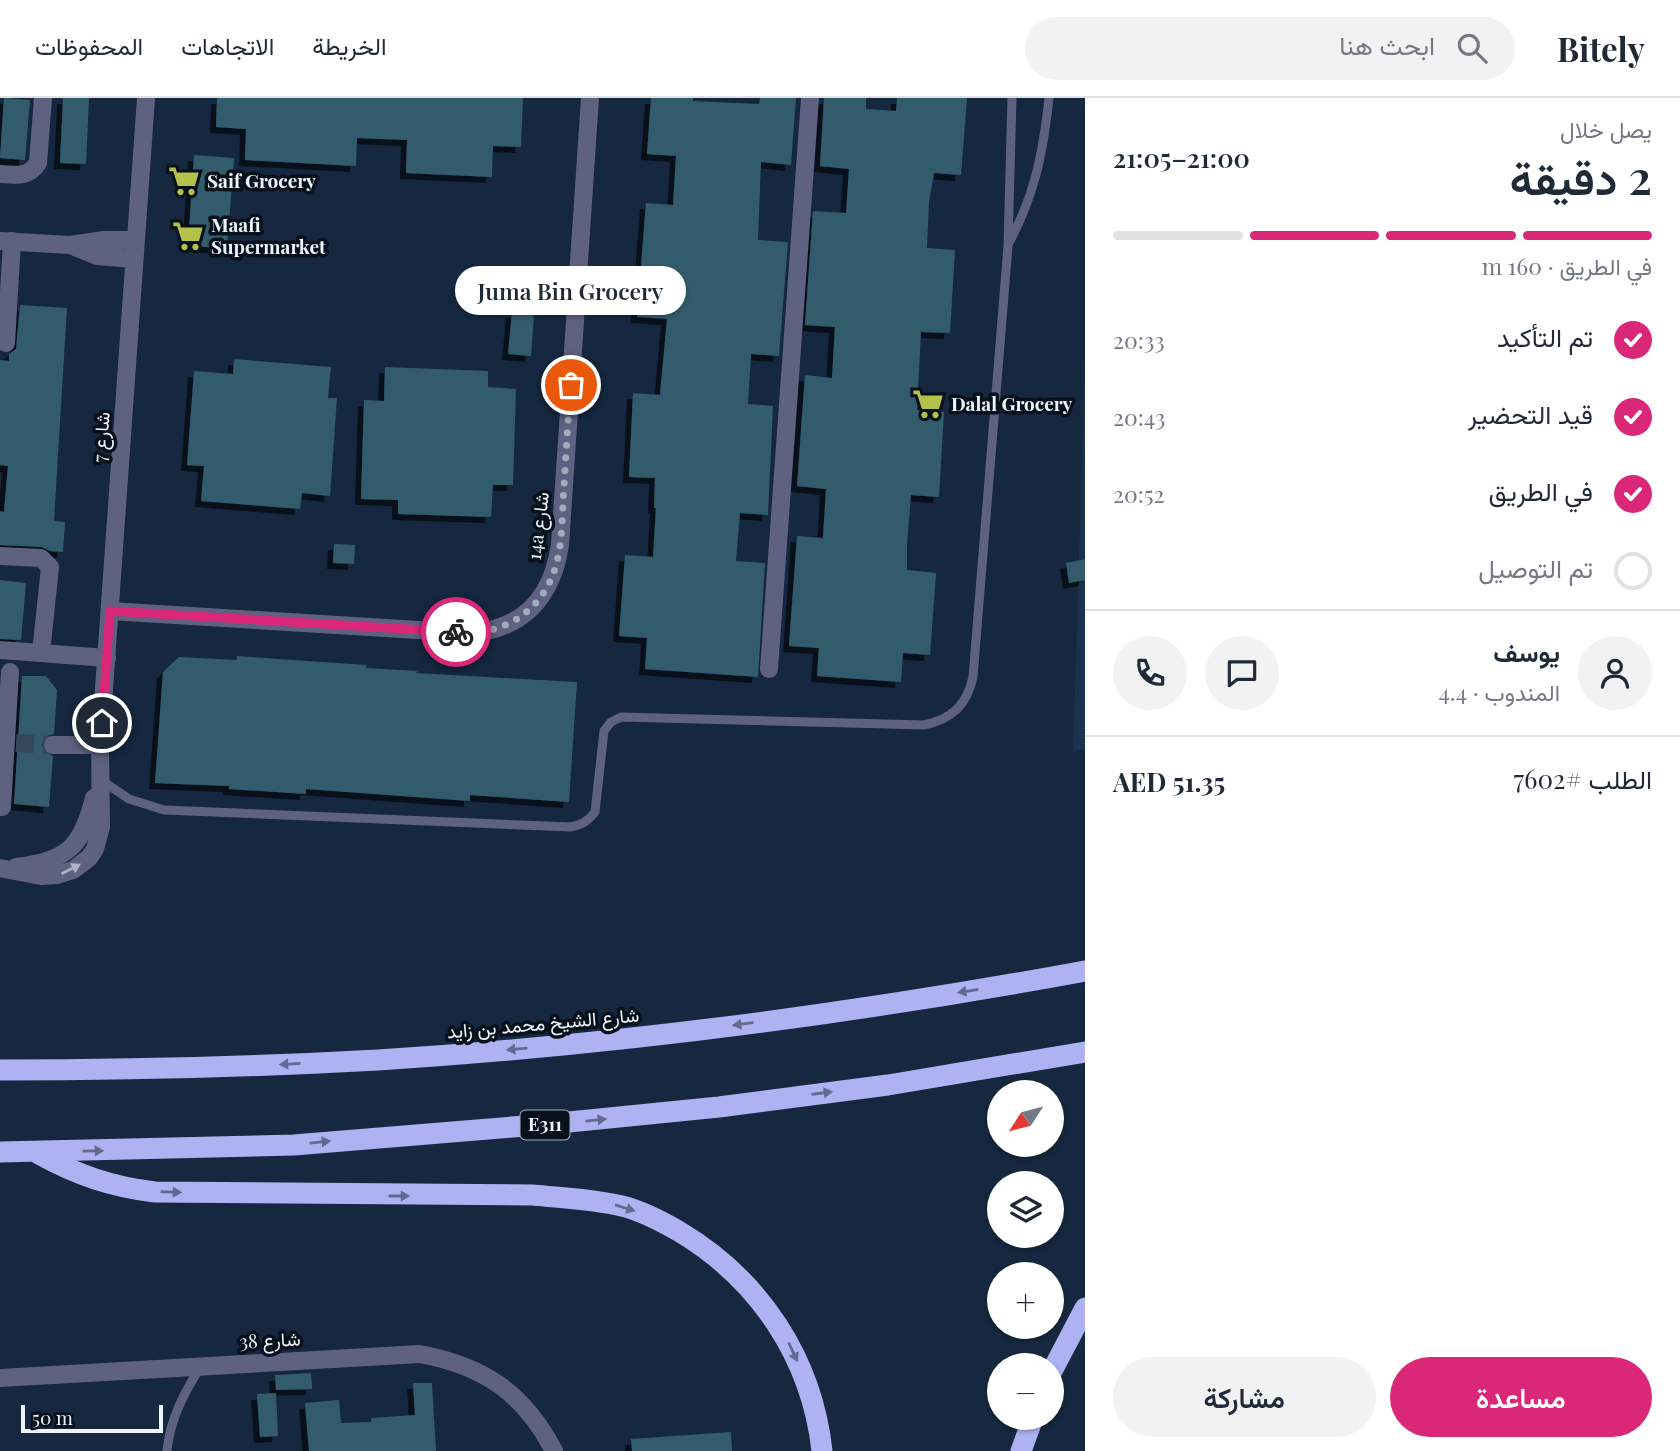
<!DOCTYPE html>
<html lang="ar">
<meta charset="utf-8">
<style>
body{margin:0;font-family:"Playfair Display",Vazirmatn,serif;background:#f2f2f3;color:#1f2937;direction:rtl;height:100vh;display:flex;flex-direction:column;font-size:26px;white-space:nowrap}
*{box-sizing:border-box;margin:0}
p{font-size:23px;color:#747a83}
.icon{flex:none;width:38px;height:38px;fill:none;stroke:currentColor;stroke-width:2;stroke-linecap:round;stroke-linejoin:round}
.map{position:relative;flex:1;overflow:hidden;direction:ltr}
.drawer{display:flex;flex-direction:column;background:#fff;width:595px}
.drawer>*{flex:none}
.needle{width:46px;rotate:234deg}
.controls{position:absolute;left:987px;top:982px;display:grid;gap:14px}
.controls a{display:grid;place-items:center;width:77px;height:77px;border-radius:50%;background:#fff;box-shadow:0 2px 5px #0004;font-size:35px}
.scale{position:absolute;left:21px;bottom:18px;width:142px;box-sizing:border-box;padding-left:7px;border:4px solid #edf4fe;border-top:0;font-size:19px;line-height:24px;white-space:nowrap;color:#edf4fe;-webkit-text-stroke:5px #08111b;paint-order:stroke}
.pin{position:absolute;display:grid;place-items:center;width:60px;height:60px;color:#fff;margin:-30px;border:4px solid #fff;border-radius:50%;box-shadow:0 2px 7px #0007}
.courier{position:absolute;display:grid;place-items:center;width:70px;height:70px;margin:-35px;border:5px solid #db2777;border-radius:50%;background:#fff;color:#222;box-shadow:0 2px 9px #0007}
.bubble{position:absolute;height:49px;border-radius:24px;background:#fff;box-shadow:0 2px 5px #0004;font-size:23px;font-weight:600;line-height:49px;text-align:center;direction:rtl}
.headline em{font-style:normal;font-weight:600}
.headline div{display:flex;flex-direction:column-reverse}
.headline{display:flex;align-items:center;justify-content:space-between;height:119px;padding:0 28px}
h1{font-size:46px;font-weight:600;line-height:52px}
.bar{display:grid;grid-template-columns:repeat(4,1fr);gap:10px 7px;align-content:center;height:84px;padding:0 28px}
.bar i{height:9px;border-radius:5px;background:#e0e1e3}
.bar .selected{background:#db2777}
.bar p{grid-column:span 4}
.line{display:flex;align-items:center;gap:18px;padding:0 28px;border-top:2px solid #e0e1e3}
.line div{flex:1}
.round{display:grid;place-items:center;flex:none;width:74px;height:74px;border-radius:37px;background:#f2f2f3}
ol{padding:0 28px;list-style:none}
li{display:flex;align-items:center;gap:21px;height:77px}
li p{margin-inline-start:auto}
li .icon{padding:7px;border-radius:50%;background:#db2777;color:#fff;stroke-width:4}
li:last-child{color:#747a83}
li i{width:38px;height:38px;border:4px solid #e0e1e3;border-radius:50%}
.button{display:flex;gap:14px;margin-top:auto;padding:14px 28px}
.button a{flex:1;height:80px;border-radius:42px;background:#db2777;color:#fff;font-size:28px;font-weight:600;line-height:80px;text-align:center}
.button a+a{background:#f2f2f3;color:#1f2937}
header{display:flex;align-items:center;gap:42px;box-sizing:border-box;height:98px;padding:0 35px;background:#fff;border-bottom:2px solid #e0e1e3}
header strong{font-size:33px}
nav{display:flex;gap:38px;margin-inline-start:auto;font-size:24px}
.search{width:490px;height:63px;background:#f2f2f3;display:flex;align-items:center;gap:18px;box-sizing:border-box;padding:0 24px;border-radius:38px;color:#747a83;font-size:26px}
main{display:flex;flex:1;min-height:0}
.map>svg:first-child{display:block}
.built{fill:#1a324e}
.building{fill:#335b6c;filter:url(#shadow)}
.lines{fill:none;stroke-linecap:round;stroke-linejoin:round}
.street-tunnel{stroke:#35475c;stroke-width:18;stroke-dasharray:18 9;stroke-linecap:butt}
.lane{stroke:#5f6181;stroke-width:9}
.street{stroke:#5f6181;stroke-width:18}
.highway{stroke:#aeb2f2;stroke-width:21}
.oneway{fill:#adb2c6}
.oneway2{fill:#636a91}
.done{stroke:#a1adbb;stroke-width:7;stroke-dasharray:0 12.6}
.route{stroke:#db2777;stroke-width:9}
.labels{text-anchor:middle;stroke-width:7;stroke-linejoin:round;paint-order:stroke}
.shield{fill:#08111b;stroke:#a8b0ba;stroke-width:2}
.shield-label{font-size:18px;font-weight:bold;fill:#edf4fe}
.poi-label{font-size:19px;font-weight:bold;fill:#edf4fe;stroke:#08111b;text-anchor:start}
.street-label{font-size:19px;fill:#edf4fe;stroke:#08111b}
</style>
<header>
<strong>Bitely</strong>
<div class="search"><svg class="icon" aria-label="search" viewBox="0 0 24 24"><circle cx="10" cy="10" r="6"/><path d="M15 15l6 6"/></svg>ابحث هنا</div>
<nav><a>الخريطة</a><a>الاتجاهات</a><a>المحفوظات</a></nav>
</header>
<main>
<section class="drawer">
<div class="headline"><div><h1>2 دقيقة</h1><p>يصل خلال</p></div><em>21:00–21:05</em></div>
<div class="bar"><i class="selected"></i><i class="selected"></i><i class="selected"></i><i></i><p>في الطريق · 160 m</p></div>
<ol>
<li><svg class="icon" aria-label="check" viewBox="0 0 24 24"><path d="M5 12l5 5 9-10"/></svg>تم التأكيد<p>20:33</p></li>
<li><svg class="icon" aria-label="check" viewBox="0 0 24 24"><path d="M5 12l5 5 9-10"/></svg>قيد التحضير<p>20:43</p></li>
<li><svg class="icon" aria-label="check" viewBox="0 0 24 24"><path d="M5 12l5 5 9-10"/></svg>في الطريق<p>20:52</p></li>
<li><i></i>تم التوصيل</li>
</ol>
<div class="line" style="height:126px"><a class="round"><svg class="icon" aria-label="person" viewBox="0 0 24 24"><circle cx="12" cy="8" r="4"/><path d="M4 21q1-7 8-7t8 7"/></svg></a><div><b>يوسف</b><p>المندوب · 4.4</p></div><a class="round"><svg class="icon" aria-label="chat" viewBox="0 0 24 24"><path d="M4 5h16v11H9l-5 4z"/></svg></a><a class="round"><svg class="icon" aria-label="phone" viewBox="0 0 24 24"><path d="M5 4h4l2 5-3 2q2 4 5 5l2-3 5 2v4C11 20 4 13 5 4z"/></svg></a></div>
<div class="line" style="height:91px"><div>الطلب #7602</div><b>AED 51.35</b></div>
<div class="button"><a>مساعدة</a><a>مشاركة</a></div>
</section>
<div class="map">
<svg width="1085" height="1353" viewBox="0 0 1085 1353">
<defs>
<filter id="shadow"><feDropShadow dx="-6" dy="6" stdDeviation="0" flood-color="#0009"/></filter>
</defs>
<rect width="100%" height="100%" fill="#15283f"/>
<!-- built -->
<path class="built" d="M 1085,259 L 1085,650 L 1073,655 Z"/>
<!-- building -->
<g class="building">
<path d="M 4,0 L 30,2 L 25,62 L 0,60 Z"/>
<path d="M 63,0 L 89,0 L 86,66 L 60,65 Z"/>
<path d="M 217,0 L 523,0 L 521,49 L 493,48 L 492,79 L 406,75 L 407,42 L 357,40 L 356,68 L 245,62 L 246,31 L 216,29 Z"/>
<path d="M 651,0 L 693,0 L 693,3 L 759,6 L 760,0 L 796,0 L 791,67 L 761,64 L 758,142 L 788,144 L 779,258 L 751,256 L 748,306 L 773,308 L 768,417 L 740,415 L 736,463 L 765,465 L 758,579 L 645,571 L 647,540 L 619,538 L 625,457 L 653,459 L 656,410 L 654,410 L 655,380 L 629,379 L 633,295 L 660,297 L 667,221 L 637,219 L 646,105 L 673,107 L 676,58 L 647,56 Z"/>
<path d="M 824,0 L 866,0 L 866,11 L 896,13 L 897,0 L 967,0 L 961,77 L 934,75 L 929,104 L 927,150 L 955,152 L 950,235 L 921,234 L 917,312 L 944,314 L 939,399 L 911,397 L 907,446 L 907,472 L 936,475 L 930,557 L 903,555 L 901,584 L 817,578 L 819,550 L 789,548 L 797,438 L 823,440 L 826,391 L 797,388 L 805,277 L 832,280 L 835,229 L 805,227 L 813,113 L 846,115 L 849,71 L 820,68 Z"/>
<path d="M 194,57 L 234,60 L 227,150 L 188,148 Z"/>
<path d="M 20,207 L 67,210 L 54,423 L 65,424 L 63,454 L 50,453 L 42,449 L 0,447 L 0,413 L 4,414 L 8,368 L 0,367 L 0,262 L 9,263 L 9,256 L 16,251 Z"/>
<path d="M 512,214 L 534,216 L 531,258 L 508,256 Z"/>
<path d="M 234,261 L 331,269 L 328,300 L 337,300 L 330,398 L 302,395 L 300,411 L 201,403 L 204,368 L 187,367 L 194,273 L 233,276 Z"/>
<path d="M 385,269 L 488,273 L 488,289 L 516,291 L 513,387 L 493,387 L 491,419 L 398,416 L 398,402 L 361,401 L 364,302 L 384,303 Z"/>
<path d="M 334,446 L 355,447 L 354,466 L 333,465 Z"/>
<path d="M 1085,461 L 1085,482 L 1069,485 L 1066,465 Z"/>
<path d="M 0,482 L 26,485 L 21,542 L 0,541 Z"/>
<path d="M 237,558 L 366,567 L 366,570 L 417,573 L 416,575 L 577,584 L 569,704 L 470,697 L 470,703 L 306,691 L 306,696 L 229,691 L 229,688 L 155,685 L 163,574 L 179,559 L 237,562 Z"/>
<path d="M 22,578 L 46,578 L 57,592 L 54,636 L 47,638 L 42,646 L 44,653 L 53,658 L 49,709 L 14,706 Z"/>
<path d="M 311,1275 L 312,1291 L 276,1292 L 275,1277 Z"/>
<path d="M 413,1285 L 432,1285 L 436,1353 L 309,1353 L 305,1305 L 339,1302 L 341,1325 L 371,1324 L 371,1320 L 415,1317 Z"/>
<path d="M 276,1295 L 278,1338 L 260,1339 L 257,1296 Z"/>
<path d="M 731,1334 L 732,1353 L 632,1353 L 631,1341 Z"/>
</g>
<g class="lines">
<!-- street-tunnel -->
<path class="street-tunnel" d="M 16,645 L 53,647"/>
<!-- lane -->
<g class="lane">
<path d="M 1009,145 C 1035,96 1043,55 1049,0"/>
<path d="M 101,682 L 129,701 L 164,712 L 570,729 C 582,727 588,723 595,714 L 604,633 L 611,624 L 621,619 L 924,627 C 952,621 967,607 973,579 L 1008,148 L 1012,0"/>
<path d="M 167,1353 C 170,1321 184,1295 201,1268"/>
</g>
<!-- street -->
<g class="street">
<path d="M 0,76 C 16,77 28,80 38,65 L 43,0"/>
<path d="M 0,143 L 70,147 L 104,142 L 135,142"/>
<path d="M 70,147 L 97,158 L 134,161"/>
<path d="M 6,245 L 12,143"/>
<path d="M 0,458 L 41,460 L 50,469 L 41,555"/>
<path d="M 110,513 L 467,535 C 522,533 552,500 560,447 L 590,0"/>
<path d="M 0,552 L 107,560"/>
<path d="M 769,571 L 810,0"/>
<path d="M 53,647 L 100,647"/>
<path d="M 2,709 L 10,574"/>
<path d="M 16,769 C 67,763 82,749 94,700"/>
<path d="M 0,770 L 41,778 L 57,777 L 73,772 L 89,760 L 95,751 L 101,729 L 100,647 L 146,0"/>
<path d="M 0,1280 L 420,1256 C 484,1268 524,1295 554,1353"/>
</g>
<!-- highway -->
<g class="highway">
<path d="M 0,972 C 126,972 252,969 378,962 C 615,947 852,916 1085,873"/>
<path d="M 0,1054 L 294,1047 L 549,1026 L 719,1009 L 888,987 L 1085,954"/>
<path d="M 39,1056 C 77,1077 112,1089 155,1094 L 533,1097 C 563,1100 593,1101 622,1108 C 642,1113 663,1124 680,1134 C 760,1182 812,1261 822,1353"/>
<path d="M 1052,1273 L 1085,1210"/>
<path d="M 1021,1353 L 1033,1320"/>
</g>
</g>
<!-- one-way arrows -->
<defs><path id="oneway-solid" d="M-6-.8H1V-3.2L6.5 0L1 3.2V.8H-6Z" transform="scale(1.75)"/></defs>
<use class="oneway" href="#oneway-solid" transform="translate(71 771) rotate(-27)"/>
<g class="oneway2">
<use href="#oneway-solid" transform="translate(968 893) rotate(171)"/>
<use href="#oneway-solid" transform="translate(743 926) rotate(173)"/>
<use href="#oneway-solid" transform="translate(517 951) rotate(175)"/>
<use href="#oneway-solid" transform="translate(290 966) rotate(177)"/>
<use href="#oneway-solid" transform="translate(822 995) rotate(-8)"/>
<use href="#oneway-solid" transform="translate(596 1022) rotate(-6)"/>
<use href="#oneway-solid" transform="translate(320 1044) rotate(-6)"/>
<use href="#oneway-solid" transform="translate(93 1053) rotate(-1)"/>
<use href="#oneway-solid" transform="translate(171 1094) rotate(2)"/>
<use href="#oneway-solid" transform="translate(399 1098)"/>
<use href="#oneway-solid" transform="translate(625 1110) rotate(17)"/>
<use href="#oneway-solid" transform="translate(793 1254) rotate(65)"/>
</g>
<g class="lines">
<!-- done -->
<path class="done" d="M 456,534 C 506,540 548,509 558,459 C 563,437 562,412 564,389 C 566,355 568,321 571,287"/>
<!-- route -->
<path class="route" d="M 102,625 L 110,513 L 456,534"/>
</g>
<!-- icons -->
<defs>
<symbol id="supermarket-bare" viewBox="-9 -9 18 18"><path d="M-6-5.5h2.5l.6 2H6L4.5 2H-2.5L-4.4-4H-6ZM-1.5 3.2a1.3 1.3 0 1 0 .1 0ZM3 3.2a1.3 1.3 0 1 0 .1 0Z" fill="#b5c249" stroke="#08111b" stroke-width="2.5" paint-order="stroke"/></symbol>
</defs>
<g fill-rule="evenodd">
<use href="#supermarket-bare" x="162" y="61" width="44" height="44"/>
<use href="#supermarket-bare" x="166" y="116" width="44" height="44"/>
<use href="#supermarket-bare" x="906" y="284" width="44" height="44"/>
</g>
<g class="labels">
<!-- shield labels -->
<rect class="shield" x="520.5" y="1012.5" width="49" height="29" rx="5"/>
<g class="shield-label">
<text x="545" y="1033">E311</text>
</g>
<!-- poi labels -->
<g class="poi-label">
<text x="207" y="90">Saif Grocery</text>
<text x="211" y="134">Maafi<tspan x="211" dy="22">Supermarket</tspan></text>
<text x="951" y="313">Dalal Grocery</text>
</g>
<!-- street labels -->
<g class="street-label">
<text transform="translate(101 339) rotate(-86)" y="7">شارع 7</text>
<text transform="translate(538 428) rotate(-83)" y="7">14a شارع</text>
<text transform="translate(543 925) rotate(-5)" y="7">شارع الشيخ محمد بن زايد</text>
<text transform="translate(270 1242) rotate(-3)" y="7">شارع 38</text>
</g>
</g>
</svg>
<div class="controls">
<a><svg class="needle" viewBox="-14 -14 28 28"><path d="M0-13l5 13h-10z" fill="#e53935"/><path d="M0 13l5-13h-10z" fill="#747a83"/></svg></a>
<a><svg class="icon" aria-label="layers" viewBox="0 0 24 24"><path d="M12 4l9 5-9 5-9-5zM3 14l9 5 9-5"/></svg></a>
<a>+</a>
<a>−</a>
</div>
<div class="scale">50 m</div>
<div class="pin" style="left:571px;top:287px;background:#ea580c"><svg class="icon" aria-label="bag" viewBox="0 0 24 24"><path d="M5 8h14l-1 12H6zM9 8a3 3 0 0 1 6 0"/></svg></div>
<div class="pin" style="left:102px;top:625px;background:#1f2937"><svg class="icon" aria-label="home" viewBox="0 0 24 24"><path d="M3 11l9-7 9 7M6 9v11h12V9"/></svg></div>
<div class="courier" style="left:456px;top:534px"><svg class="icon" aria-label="bike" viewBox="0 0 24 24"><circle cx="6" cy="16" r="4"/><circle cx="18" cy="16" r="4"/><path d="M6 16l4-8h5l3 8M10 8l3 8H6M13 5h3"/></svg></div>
<div class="bubble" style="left:455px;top:168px;width:231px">Juma Bin Grocery</div>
</div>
</main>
